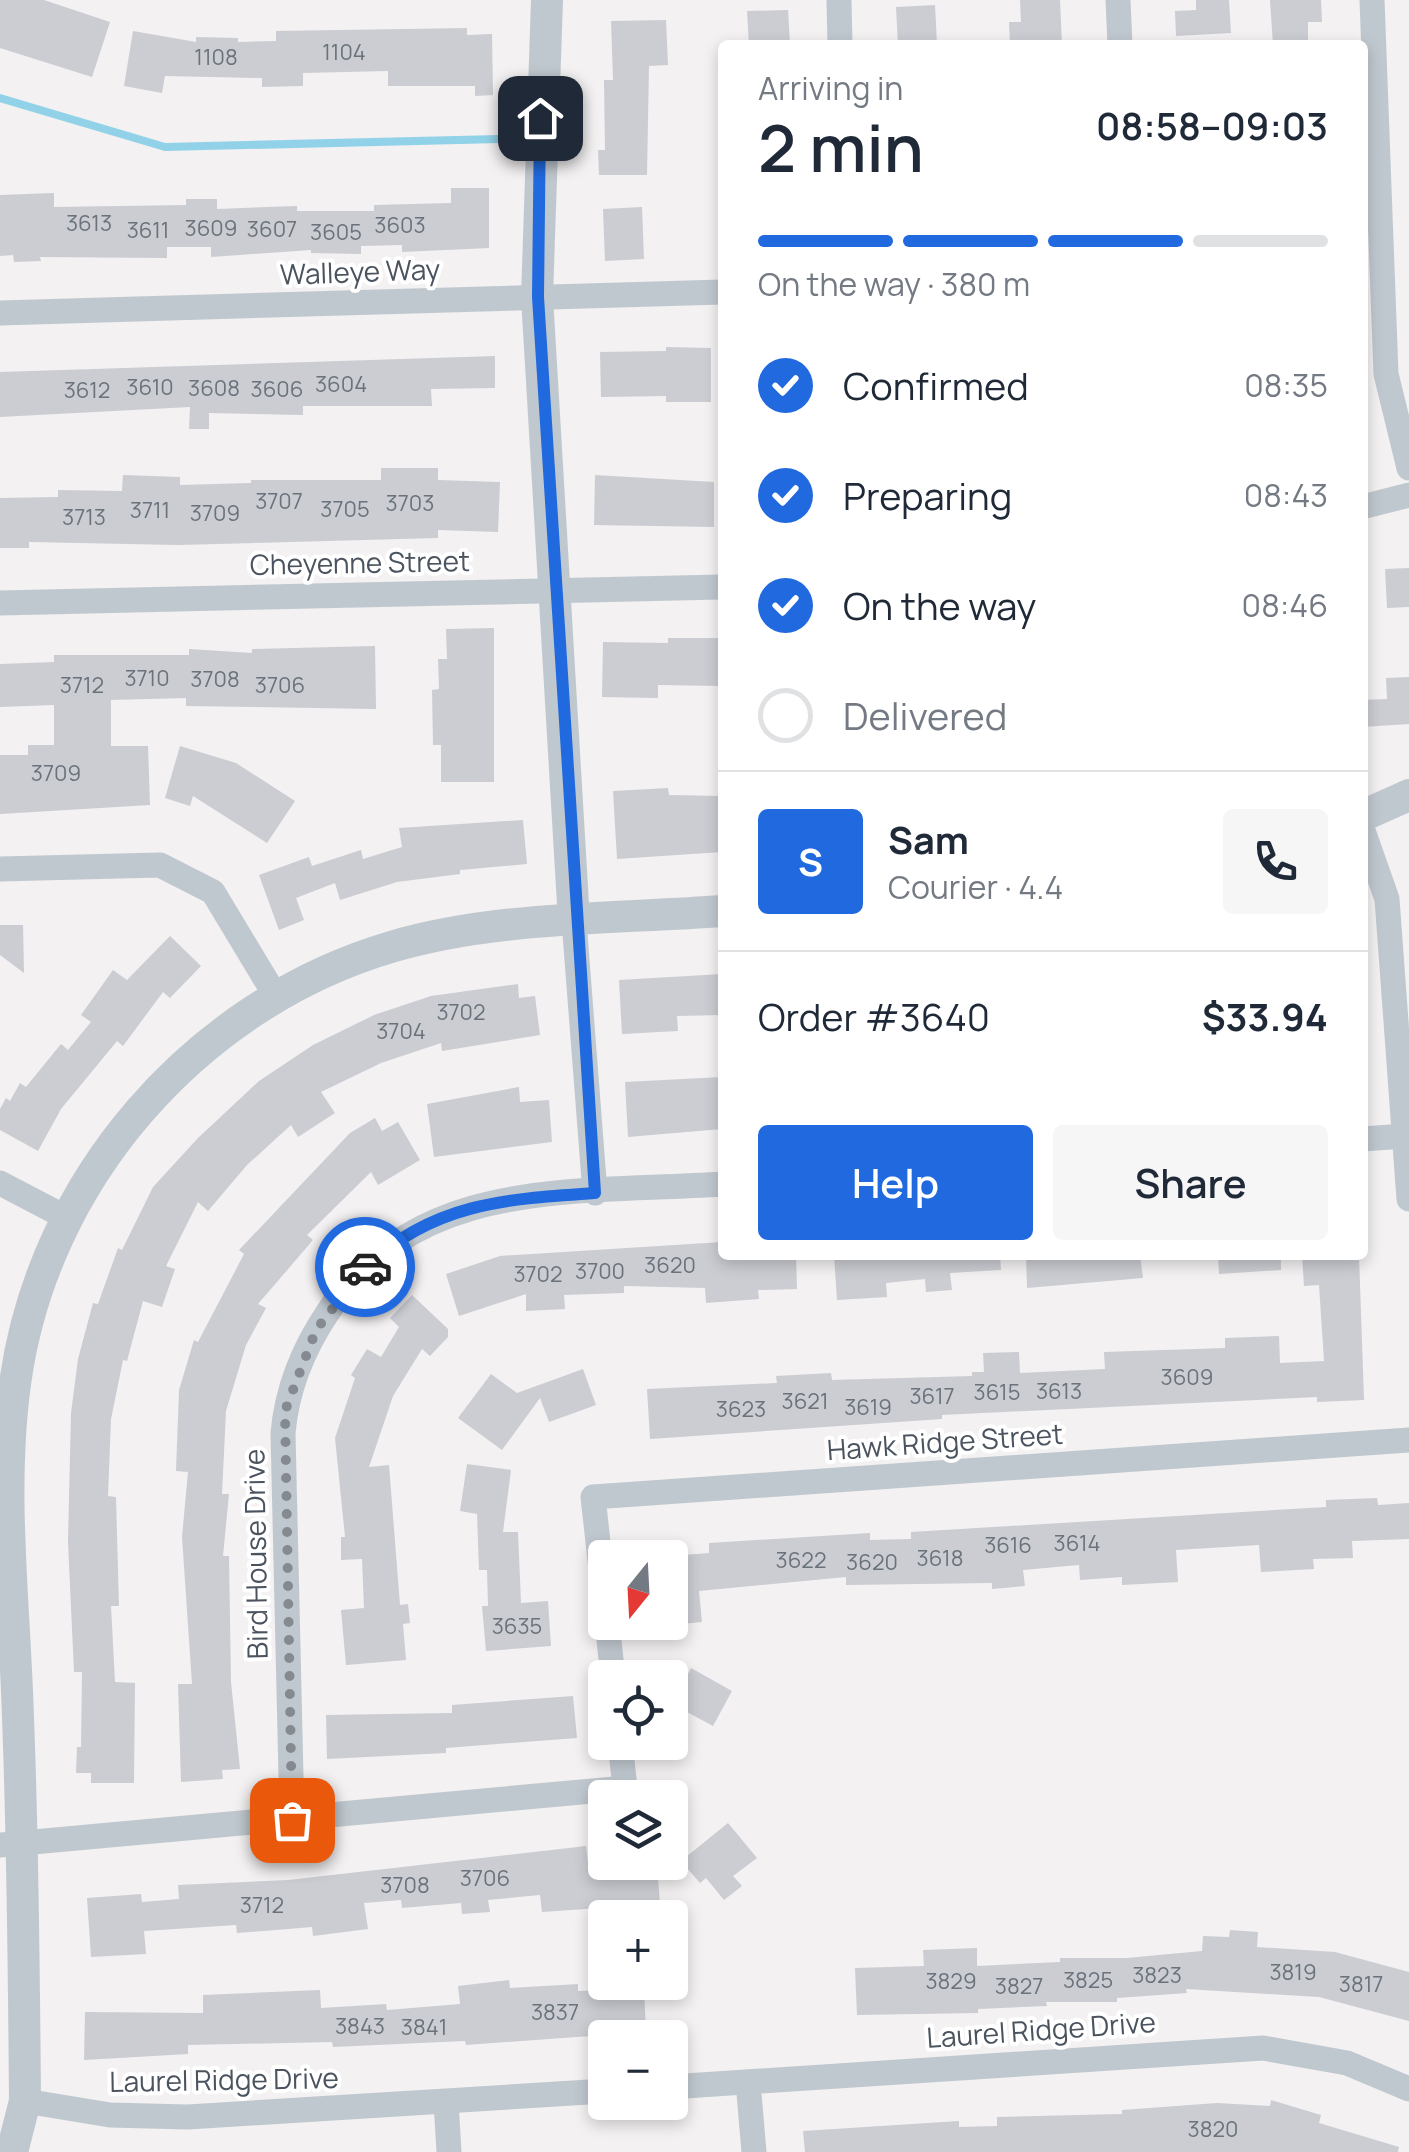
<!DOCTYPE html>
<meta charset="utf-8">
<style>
body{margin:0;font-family:Manrope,sans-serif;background:#f6f6f7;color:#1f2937;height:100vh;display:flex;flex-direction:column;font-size:38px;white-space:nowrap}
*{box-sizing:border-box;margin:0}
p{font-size:32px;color:#747a83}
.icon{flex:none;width:55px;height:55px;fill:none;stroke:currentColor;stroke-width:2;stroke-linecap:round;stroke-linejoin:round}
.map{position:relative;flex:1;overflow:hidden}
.side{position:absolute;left:718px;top:40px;width:650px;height:1220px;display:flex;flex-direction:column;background:#fff;border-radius:10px;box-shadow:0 5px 15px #0003}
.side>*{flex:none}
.needle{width:65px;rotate:198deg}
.controls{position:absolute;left:588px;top:1540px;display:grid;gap:20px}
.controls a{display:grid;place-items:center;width:100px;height:100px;border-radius:10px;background:#fff;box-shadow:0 5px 15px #0003;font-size:50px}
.pin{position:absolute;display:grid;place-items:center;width:85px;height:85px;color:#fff;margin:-42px;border-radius:20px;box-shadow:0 5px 15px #0006}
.courier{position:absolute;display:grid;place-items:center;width:100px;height:100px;margin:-50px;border:8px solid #2169de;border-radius:50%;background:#fff;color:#222;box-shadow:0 2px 12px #0007}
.headline em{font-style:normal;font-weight:600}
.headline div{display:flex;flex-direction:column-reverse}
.headline{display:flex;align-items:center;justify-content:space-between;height:170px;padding:0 40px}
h1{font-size:65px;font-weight:600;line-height:75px}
.bar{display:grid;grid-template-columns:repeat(4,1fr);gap:15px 10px;align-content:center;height:120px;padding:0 40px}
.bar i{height:12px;border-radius:8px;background:#e0e1e3}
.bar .active{background:#2169de}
.bar p{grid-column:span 4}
.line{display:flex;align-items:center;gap:25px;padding:0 40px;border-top:2px solid #e0e1e3}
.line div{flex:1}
.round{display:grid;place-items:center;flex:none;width:105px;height:105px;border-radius:10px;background:#f6f6f7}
ol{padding:0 40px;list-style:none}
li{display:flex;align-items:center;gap:30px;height:110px}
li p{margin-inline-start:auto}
li .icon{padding:10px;border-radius:50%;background:#2169de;color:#fff;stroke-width:4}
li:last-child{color:#747a83}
li i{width:55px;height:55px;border:5px solid #e0e1e3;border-radius:50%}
.cta{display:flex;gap:20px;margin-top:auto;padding:20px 40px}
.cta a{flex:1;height:115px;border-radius:10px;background:#2169de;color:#fff;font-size:40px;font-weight:600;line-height:115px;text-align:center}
.cta a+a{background:#f6f6f7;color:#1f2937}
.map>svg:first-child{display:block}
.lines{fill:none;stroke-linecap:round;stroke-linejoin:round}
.stream{stroke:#92d2e9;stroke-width:8}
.building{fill:#cbcdd3}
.minor{stroke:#c0c8cf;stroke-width:25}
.tertiary{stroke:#c0c8cf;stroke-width:32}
.done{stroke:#858a91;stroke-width:10;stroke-dasharray:0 18}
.route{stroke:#2169de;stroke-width:12}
.labels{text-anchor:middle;stroke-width:8;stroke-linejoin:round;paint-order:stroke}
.number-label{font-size:22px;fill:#6a727b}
.street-label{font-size:28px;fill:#4a535e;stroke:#fff}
</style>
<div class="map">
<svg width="1409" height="2152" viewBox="0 0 1409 2152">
<rect width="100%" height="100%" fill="#f3f1f1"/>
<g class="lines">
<!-- stream -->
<path class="stream" d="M 0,98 L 165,147 L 500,139"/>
</g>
<!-- building -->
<g class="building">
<path d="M 0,0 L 44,0 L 110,22 L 92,77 L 0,48 Z"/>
<path d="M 1020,0 L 1060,0 L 1062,45 L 1010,45 L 1009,22 L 1021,22 Z"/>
<path d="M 1196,0 L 1229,0 L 1231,33 L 1176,36 L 1175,11 L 1196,10 Z"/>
<path d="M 1270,0 L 1321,0 L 1322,22 L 1308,22 L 1308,45 L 1273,45 Z"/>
<path d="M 935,5 L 937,45 L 898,45 L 896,7 Z"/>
<path d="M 788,10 L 790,45 L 749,45 L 747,11 Z"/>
<path d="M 666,20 L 668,65 L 649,66 L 647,175 L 599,175 L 598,150 L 605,150 L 604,80 L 613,80 L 611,21 Z"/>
<path d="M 467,28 L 467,35 L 492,34 L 493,95 L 475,96 L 475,86 L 388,86 L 388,71 L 303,73 L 303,86 L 262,87 L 262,78 L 165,76 L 162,93 L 124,86 L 133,31 L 196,42 L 196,37 L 238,38 L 238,42 L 276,41 L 276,31 Z"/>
<path d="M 451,188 L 489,188 L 489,248 L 402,252 L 402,245 L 361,246 L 361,254 L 311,253 L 311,250 L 211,257 L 211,247 L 167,247 L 167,258 L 40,257 L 41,261 L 14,262 L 13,255 L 0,256 L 0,195 L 54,193 L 54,207 L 186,205 L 186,199 L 217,199 L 217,209 L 297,206 L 297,211 L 374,211 L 374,205 L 451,203 Z"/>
<path d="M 642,207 L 644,259 L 605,261 L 603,209 Z"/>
<path d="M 666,347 L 711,348 L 711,402 L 666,402 L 666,396 L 601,397 L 600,352 L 666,351 Z"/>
<path d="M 495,356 L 495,388 L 431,389 L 432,406 L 303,406 L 303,415 L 209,413 L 209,429 L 189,429 L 190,407 L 0,417 L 0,372 Z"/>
<path d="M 381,468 L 438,468 L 438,480 L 500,482 L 498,532 L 438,530 L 438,538 L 178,545 L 29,542 L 29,548 L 0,548 L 0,498 L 58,497 L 58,490 L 122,491 L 123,475 L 180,477 L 180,485 L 251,483 L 251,480 L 381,480 Z"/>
<path d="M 595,475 L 714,482 L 714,527 L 594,525 Z"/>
<path d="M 1409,568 L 1409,607 L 1387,608 L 1385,569 Z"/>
<path d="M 494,628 L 494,782 L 441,782 L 441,745 L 433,745 L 432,690 L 439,689 L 438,659 L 447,659 L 446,629 Z"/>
<path d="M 668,638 L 722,638 L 722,686 L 658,685 L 658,698 L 602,697 L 603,642 L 668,643 Z"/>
<path d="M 375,646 L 376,709 L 186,706 L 186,698 L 111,700 L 111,746 L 148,746 L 150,805 L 0,814 L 0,755 L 28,755 L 28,745 L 54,745 L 54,705 L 0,707 L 0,664 L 54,662 L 54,655 L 189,655 L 189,649 L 252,653 L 252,649 Z"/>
<path d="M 1409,677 L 1409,724 L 1362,727 L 1362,700 L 1387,699 L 1386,678 Z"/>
<path d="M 180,746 L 236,763 L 295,801 L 267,843 L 193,796 L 190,806 L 165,798 Z"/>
<path d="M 668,788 L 669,795 L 722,796 L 722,852 L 617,859 L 613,791 Z"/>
<path d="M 523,820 L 527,864 L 460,870 L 460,874 L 397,882 L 340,900 L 335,883 L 296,898 L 304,920 L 279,930 L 259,875 L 309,857 L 312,866 L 361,850 L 363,859 L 402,847 L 399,828 Z"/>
<path d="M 0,925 L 23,925 L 24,973 L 0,955 Z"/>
<path d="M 170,936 L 201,966 L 170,998 L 163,992 L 123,1046 L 117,1041 L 61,1109 L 38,1151 L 0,1130 L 0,1109 L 6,1098 L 10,1101 L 20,1083 L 26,1087 L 61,1044 L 68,1050 L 91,1022 L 81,1015 L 113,970 L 127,980 Z"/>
<path d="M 722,974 L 722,1015 L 677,1016 L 678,1031 L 622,1034 L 619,980 Z"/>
<path d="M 518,984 L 519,998 L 535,996 L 540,1035 L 442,1051 L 441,1043 L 381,1063 L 321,1092 L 335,1113 L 298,1137 L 291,1125 L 247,1165 L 208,1211 L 198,1202 L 166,1266 L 175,1269 L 162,1307 L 143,1301 L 127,1361 L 123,1360 L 111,1419 L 108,1496 L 116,1497 L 119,1606 L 111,1606 L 115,1682 L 135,1683 L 134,1783 L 91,1783 L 91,1773 L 76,1773 L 77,1747 L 81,1747 L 82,1672 L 74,1672 L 68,1542 L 71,1413 L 78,1359 L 93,1303 L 98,1304 L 118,1248 L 122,1250 L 153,1187 L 198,1138 L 259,1081 L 313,1045 L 374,1015 L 431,996 Z"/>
<path d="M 722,1077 L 722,1129 L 628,1137 L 625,1082 Z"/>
<path d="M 519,1087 L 520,1102 L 549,1100 L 552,1142 L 434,1157 L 427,1104 Z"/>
<path d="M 375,1118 L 382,1131 L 398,1122 L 420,1160 L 378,1185 L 371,1172 L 307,1235 L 313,1240 L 258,1304 L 266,1308 L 246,1345 L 226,1411 L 222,1494 L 229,1494 L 223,1556 L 229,1556 L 231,1682 L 240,1769 L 222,1770 L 223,1779 L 181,1782 L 178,1684 L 192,1684 L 182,1537 L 188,1472 L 176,1471 L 179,1390 L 194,1340 L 198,1342 L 244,1254 L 239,1250 L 350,1133 Z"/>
<path d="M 722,1242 L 722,1255 L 796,1255 L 797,1289 L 758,1290 L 759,1299 L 706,1303 L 705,1288 L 624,1286 L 624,1293 L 564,1295 L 565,1309 L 526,1311 L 526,1294 L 459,1316 L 446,1274 L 500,1256 Z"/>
<path d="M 834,1255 L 1000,1255 L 1001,1270 L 950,1273 L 952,1290 L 926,1292 L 925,1279 L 886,1283 L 887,1297 L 837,1300 Z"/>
<path d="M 1026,1255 L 1140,1255 L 1143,1278 L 1027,1288 Z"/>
<path d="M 1218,1255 L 1281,1255 L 1281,1270 L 1219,1274 Z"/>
<path d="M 1302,1255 L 1359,1255 L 1364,1400 L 1317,1402 L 1317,1397 L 942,1415 L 942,1419 L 650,1439 L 647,1389 L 777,1383 L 776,1376 L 831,1373 L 832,1380 L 972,1376 L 972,1372 L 984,1372 L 983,1353 L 1019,1352 L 1020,1373 L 1105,1369 L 1104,1352 L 1225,1348 L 1225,1338 L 1279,1336 L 1280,1363 L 1324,1361 L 1319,1285 L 1304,1286 Z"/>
<path d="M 412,1295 L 448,1329 L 448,1337 L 430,1356 L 422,1349 L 393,1396 L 369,1467 L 389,1465 L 400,1605 L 408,1604 L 410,1623 L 403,1624 L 406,1660 L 346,1665 L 341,1610 L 364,1608 L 362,1559 L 341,1560 L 341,1537 L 345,1537 L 335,1438 L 355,1378 L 351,1375 L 367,1349 L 381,1357 L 399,1327 L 390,1318 Z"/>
<path d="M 583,1369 L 596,1405 L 549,1422 L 540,1398 L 502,1450 L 458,1418 L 491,1374 L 517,1393 Z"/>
<path d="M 467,1464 L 511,1470 L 503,1532 L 518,1532 L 521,1603 L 548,1601 L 551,1646 L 486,1651 L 482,1606 L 488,1606 L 487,1570 L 479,1570 L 477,1514 L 460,1511 Z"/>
<path d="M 1377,1498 L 1378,1505 L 1409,1503 L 1409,1539 L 1352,1541 L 1353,1558 L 1313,1559 L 1314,1569 L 1261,1572 L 1259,1545 L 1176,1550 L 1178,1582 L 1122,1585 L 1122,1577 L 1080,1580 L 1079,1565 L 1023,1570 L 1025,1586 L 992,1589 L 992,1583 L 846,1585 L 846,1577 L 699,1591 L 702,1622 L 670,1625 L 670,1556 L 709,1553 L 709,1543 L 870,1533 L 870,1540 L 911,1539 L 911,1532 L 1326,1507 L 1326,1500 Z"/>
<path d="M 691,1668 L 732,1691 L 713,1726 L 672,1704 Z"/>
<path d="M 573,1696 L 577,1738 L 446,1748 L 446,1753 L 327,1759 L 326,1715 L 452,1713 L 452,1705 Z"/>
<path d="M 728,1823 L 757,1858 L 733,1876 L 742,1886 L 724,1900 L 706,1878 L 700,1883 L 681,1861 Z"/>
<path d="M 586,1846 L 589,1870 L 657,1865 L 660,1904 L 542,1912 L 540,1895 L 488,1900 L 490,1912 L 462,1914 L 461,1903 L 402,1908 L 401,1900 L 364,1903 L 368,1929 L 313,1936 L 312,1927 L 237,1933 L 236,1925 L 144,1931 L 146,1954 L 91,1957 L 87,1898 L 141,1894 L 142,1902 L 179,1899 L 178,1885 L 288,1880 Z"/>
<path d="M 1230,1930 L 1258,1932 L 1257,1947 L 1335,1952 L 1409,1972 L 1409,2021 L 1319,1997 L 1186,1989 L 1187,1993 L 1117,1998 L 1117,2002 L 1046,2002 L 1047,2006 L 978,2009 L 978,2013 L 857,2015 L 855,1968 L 924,1966 L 923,1950 L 977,1948 L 977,1966 L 1060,1962 L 1060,1958 L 1127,1958 L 1202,1951 L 1203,1936 L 1229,1937 Z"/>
<path d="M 509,1980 L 510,1988 L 578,1984 L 578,1991 L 644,1989 L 646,2032 L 466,2045 L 465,2041 L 333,2047 L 332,2042 L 188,2045 L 188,2054 L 84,2060 L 85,2012 L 203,2013 L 203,1995 L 320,1990 L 321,2008 L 386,2004 L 387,2010 L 460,2004 L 458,1986 Z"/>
<path d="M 1271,2100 L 1321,2115 L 1319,2123 L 1399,2147 L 1398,2152 L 805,2152 L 803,2131 L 959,2121 L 959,2127 L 997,2126 L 997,2117 L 1122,2114 L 1122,2110 L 1217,2103 L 1270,2106 Z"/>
</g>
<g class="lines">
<!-- minor -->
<g class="minor">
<path d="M 839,0 L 840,45"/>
<path d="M 1118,0 L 1120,45"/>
<path d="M 1372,0 L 1386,374 L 1409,468"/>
<path d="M 0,313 L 722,292"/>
<path d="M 1362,507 L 1409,495"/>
<path d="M 0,603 L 722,587"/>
<path d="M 1362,828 L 1387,899 L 1409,1199"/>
<path d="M 0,869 L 160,865 L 213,892 L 275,995"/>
<path d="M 574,921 L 595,1193"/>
<path d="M 1362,1139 L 1405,1136"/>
<path d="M 0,1183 L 67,1218"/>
<path d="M 605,1605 L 593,1497 L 1409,1440"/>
<path d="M 607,1622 L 613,1678"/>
<path d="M 292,1820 L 283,1433 C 287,1388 303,1349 328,1312 C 418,1175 577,1194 722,1184"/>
<path d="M 0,1845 L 625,1788 L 620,1742"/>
<path d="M 748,2082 L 754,2152"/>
<path d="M 670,2087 L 1263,2048 L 1347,2063 L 1409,2089"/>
<path d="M 25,2101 L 110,2115 L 188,2117 L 605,2091"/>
<path d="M 446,2102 L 449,2152"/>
</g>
<!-- tertiary -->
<g class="tertiary">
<path d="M 547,0 L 537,297 L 574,921"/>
<path d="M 1362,816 L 1409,795"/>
<path d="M 12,2152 L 25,2101 C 24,1973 23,1846 18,1718 C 15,1609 0,1493 15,1384 C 42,1181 195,1005 391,947 C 496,916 614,919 722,911"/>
</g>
</g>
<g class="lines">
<!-- done -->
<path class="done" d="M 292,1820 L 285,1411 L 316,1330 L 365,1267"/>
<!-- route -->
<path class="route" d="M 365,1267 C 434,1203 505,1199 595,1193 L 538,297 L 540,118"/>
</g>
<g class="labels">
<!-- number labels -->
<g class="number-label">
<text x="344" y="60">1104</text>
<text x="216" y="65">1108</text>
<text x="89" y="231">3613</text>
<text x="400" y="233">3603</text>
<text x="211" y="236">3609</text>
<text x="272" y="237">3607</text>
<text x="148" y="238">3611</text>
<text x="336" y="240">3605</text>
<text x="341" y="392">3604</text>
<text x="150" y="395">3610</text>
<text x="214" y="396">3608</text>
<text x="277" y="397">3606</text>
<text x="87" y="398">3612</text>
<text x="279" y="509">3707</text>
<text x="410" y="511">3703</text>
<text x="345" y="517">3705</text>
<text x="150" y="518">3711</text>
<text x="215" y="521">3709</text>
<text x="84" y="525">3713</text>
<text x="147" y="686">3710</text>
<text x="215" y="687">3708</text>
<text x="82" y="693">3712</text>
<text x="280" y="693">3706</text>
<text x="56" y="781">3709</text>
<text x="461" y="1020">3702</text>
<text x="401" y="1039">3704</text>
<text x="670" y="1273">3620</text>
<text x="600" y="1279">3700</text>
<text x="538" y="1282">3702</text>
<text x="1187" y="1385">3609</text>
<text x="1059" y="1399">3613</text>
<text x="997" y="1400">3615</text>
<text x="932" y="1404">3617</text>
<text x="805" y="1409">3621</text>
<text x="868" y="1415">3619</text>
<text x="741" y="1417">3623</text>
<text x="1077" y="1551">3614</text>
<text x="1008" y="1553">3616</text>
<text x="940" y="1566">3618</text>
<text x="801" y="1568">3622</text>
<text x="872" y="1570">3620</text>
<text x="517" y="1634">3635</text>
<text x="485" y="1886">3706</text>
<text x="405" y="1893">3708</text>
<text x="262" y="1913">3712</text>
<text x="1293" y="1980">3819</text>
<text x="1157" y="1983">3823</text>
<text x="1088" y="1988">3825</text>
<text x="951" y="1989">3829</text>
<text x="1361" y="1992">3817</text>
<text x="1019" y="1994">3827</text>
<text x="555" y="2020">3837</text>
<text x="360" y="2034">3843</text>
<text x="424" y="2035">3841</text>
<text x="1213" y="2137">3820</text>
</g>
<!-- street labels -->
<g class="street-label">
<text transform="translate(360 272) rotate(-2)" y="10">Walleye Way</text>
<text transform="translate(360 563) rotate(-1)" y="10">Cheyenne Street</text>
<text transform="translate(945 1442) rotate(-4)" y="10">Hawk Ridge Street</text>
<text transform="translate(256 1554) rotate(-91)" y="10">Bird House Drive</text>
<text transform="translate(1041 2030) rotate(-4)" y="10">Laurel Ridge Drive</text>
<text transform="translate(224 2080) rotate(-1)" y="10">Laurel Ridge Drive</text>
</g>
</g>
</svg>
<div class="controls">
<a><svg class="needle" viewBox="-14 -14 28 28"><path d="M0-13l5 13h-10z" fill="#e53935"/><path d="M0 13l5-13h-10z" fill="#747a83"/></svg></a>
<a><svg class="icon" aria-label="locate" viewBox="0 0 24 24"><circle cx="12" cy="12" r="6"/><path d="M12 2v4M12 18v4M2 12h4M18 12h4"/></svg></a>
<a><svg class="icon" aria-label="layers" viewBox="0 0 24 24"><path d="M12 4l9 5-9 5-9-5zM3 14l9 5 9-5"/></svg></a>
<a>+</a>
<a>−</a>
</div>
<div class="pin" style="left:292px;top:1820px;background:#ea580c"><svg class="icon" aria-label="bag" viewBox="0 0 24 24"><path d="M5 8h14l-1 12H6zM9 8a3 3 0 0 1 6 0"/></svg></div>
<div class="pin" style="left:540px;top:118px;background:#1f2937"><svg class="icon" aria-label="home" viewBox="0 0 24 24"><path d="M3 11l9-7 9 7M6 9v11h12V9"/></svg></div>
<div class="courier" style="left:365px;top:1267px"><svg class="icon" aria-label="car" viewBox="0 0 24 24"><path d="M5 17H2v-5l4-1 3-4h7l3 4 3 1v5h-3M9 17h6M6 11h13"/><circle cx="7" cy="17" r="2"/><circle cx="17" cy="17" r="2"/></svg></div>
<section class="side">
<div class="headline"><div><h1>2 min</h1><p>Arriving in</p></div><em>08:58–09:03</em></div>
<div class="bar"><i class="active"></i><i class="active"></i><i class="active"></i><i></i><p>On the way · 380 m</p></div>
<ol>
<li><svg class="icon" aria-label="check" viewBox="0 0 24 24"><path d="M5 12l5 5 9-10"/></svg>Confirmed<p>08:35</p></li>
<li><svg class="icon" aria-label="check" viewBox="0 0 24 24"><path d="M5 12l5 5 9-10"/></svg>Preparing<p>08:43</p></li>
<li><svg class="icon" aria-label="check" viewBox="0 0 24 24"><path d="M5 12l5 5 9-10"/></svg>On the way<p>08:46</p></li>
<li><i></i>Delivered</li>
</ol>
<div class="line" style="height:180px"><b class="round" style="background:#2169de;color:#fff">S</b><div><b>Sam</b><p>Courier · 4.4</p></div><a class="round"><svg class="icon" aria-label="phone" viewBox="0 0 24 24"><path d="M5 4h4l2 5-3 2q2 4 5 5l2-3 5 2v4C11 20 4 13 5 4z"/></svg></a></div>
<div class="line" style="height:130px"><div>Order #3640</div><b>$33.94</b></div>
<div class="cta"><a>Help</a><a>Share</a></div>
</section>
</div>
